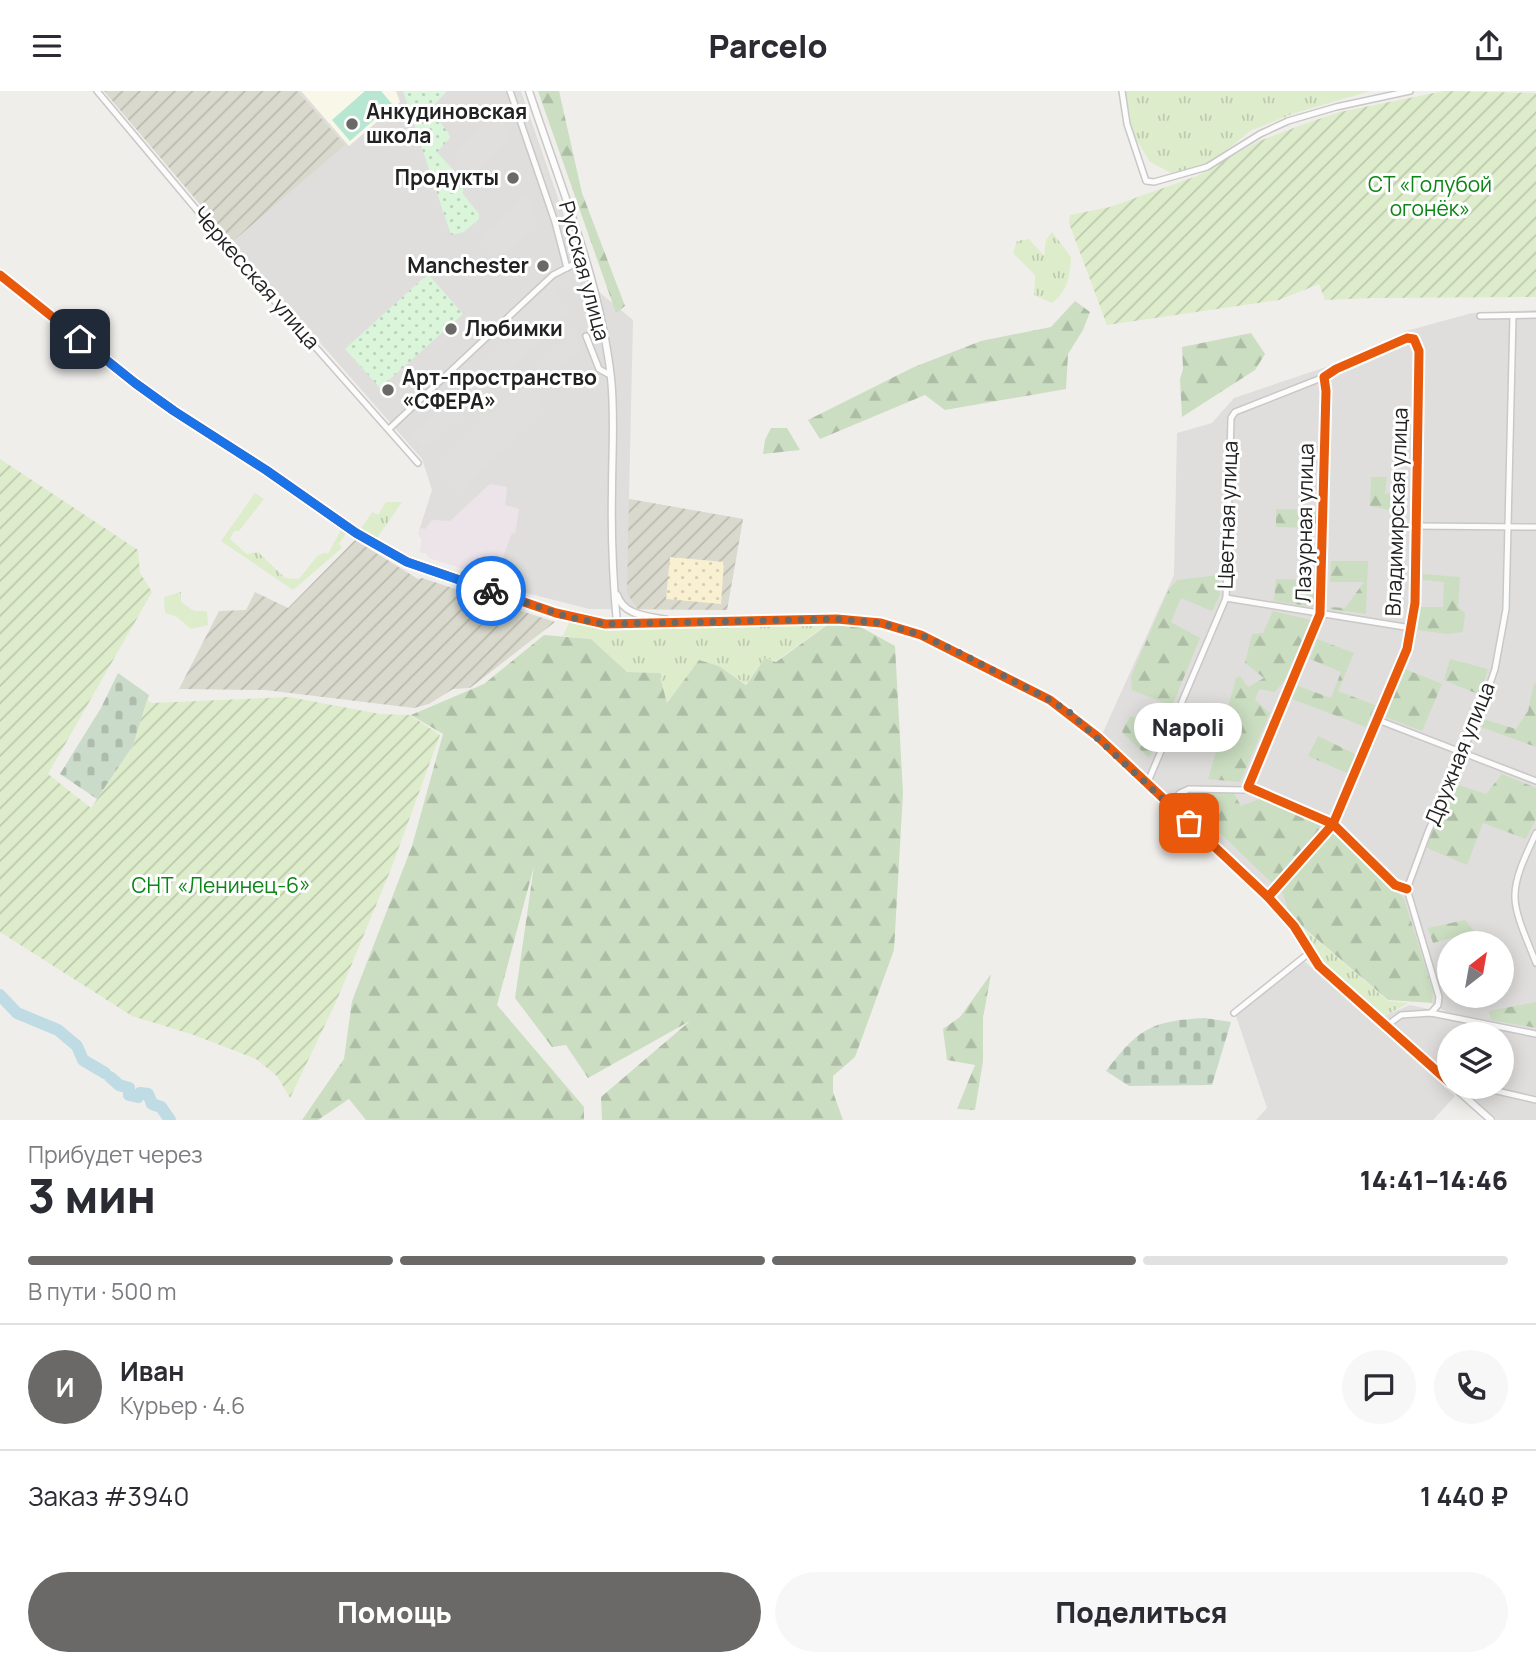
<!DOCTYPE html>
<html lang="ru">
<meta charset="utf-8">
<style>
body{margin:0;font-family:Manrope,sans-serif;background:#f7f7f7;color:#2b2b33;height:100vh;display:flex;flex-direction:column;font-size:26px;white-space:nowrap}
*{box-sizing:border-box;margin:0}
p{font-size:23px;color:#7c7c81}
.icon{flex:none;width:38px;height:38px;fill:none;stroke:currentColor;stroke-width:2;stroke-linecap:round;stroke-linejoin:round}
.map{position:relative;height:1029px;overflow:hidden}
.sheet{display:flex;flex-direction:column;background:#fff;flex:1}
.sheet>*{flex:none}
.needle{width:46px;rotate:31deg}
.buttons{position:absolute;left:1437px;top:840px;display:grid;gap:14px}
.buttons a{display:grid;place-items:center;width:77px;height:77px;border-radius:50%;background:#fff;box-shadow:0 4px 18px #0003;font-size:35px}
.pin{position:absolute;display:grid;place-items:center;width:60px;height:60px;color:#fff;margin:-30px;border-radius:14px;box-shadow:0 4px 10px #0006}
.courier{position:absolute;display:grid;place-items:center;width:70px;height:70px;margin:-35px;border:5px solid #1a73e8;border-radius:50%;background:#fff;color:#222;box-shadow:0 2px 9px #0007}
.bubble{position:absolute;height:49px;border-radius:24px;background:#fff;box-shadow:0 4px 18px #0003;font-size:23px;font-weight:800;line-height:49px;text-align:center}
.headline em{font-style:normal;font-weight:800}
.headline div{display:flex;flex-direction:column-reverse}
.headline{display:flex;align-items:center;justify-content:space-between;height:119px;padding:0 28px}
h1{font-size:46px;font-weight:800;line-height:52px}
.bar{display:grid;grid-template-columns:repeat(4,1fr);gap:10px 7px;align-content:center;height:84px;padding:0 28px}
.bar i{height:9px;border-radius:5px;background:#e1e1e2}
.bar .on{background:#6a6968}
.bar p{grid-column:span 4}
.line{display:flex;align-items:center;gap:18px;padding:0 28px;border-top:2px solid #e1e1e2}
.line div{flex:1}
.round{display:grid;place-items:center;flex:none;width:74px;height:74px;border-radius:37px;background:#f7f7f7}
.button{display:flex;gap:14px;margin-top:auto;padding:14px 28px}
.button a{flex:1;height:80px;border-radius:42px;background:#6a6968;color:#fff;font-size:28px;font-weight:800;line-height:80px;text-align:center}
.button a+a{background:#f7f7f7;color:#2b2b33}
header{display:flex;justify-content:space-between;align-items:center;height:91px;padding:0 28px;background:#fff;font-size:32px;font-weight:800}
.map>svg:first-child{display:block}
.residential{fill:#dfdedc;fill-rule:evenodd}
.industrial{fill:#ede4e9}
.education{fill:#f8f7e8}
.construction{fill:url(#construction-furrows)}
.grass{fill:url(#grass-tufts)}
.forest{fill:url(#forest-firs)}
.sand{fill:url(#sand-dots)}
.cemetery{fill:url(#cemetery-stones)}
.park{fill:url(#park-dots)}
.garden{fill:url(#garden-furrows)}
.pitch{fill:#b7e6d2}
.parking{fill:#e0dfde}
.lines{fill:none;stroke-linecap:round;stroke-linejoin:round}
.river{stroke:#bfdbe3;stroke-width:12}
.minor-casing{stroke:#c9c8c7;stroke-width:8}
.tertiary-casing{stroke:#c9c8c7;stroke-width:9}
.minor{stroke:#fdfcfc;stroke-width:5}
.tertiary{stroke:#fdfcfc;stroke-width:6}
.cycleway-casing{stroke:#fff;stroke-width:13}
.cycleway{stroke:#e8590c;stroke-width:9}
.done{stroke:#6a6968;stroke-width:7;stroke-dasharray:0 12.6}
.route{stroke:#1a73e8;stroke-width:9}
.poi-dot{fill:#6a6968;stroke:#fff;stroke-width:2.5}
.labels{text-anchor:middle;stroke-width:6;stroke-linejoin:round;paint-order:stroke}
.poi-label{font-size:21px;font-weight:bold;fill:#222;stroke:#fff;text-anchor:start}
.park-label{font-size:21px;fill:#0c8416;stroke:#fff}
.street-label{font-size:21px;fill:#222;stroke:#fff}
</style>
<header><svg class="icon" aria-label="menu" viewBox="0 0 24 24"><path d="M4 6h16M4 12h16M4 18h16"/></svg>Parcelo<svg class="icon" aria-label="share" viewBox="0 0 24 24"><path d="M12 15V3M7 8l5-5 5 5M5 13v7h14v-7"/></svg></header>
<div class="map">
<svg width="1536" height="1029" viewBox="0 0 1536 1029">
<defs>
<pattern id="construction-furrows" width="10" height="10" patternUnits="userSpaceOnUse" patternTransform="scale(1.75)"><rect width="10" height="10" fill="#d9d9cd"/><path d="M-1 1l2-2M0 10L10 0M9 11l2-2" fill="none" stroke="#babab0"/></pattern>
<pattern id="grass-tufts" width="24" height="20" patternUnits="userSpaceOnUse" patternTransform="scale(1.75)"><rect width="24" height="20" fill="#ddeccb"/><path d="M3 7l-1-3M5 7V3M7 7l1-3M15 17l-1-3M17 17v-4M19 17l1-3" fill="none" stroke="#bdcaae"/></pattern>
<pattern id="forest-firs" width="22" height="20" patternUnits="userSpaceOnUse" patternTransform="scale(1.75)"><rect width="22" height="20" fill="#cbdec1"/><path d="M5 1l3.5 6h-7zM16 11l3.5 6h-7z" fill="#aebea6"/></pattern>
<pattern id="sand-dots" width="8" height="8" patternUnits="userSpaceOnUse" patternTransform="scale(1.75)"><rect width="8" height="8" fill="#f8f0d0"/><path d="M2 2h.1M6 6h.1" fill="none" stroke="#d4ceb2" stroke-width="1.8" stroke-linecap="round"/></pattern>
<pattern id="cemetery-stones" width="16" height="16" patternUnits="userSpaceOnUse" patternTransform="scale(1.75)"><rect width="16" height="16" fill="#cadbca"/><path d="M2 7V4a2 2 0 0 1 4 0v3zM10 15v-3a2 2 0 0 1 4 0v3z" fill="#adbcad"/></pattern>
<pattern id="park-dots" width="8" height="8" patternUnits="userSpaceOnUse" patternTransform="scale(1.75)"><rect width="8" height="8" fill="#daf5da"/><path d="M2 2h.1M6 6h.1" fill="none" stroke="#bbd2bb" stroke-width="1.8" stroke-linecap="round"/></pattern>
<pattern id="garden-furrows" width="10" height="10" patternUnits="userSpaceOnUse" patternTransform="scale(1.75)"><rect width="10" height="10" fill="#ddeccb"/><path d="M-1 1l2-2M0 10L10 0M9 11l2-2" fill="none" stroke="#bdcaae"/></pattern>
</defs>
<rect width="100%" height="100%" fill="#f0eeeb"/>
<!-- residential -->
<g class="residential">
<path d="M 104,0 L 521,0 L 587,191 L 633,229 L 629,408 L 743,428 L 727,519 L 589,518 L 499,495 L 495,487 L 429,467 L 426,462 L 420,461 L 422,448 L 418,443 L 432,399 L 422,368 L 232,151 Z"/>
<path d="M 1536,219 L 1536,939 L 1446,921 L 1307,837 L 1100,648 L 1174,484 L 1177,342 L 1212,332 L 1234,307 L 1326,276 L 1406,240 L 1472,222 ZM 1449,852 L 1502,852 L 1502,905 L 1449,905 Z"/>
<path d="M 1304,870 L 1455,1005 L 1433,1029 L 1256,1029 L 1267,1017 L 1236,925 Z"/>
<path d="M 1410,914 L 1536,941 L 1536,1029 L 1497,1029 L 1459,996 L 1502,996 L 1502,943 L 1449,943 L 1449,987 L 1381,926 Z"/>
</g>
<!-- industrial -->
<path class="industrial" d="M 490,393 L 507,396 L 505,414 L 519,418 L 515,443 L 512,442 L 495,487 L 429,467 L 426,462 L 420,461 L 422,448 L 418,443 L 421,437 L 425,438 L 432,429 L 450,430 Z"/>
<!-- education -->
<path class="education" d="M 301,0 L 396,0 L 400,11 L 349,55 Z"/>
<!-- construction -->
<g class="construction">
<path d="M 104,0 L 297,0 L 345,54 L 232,151 Z"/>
<path d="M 629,408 L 743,428 L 727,519 L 638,518 L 634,513 L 627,502 Z"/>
<path d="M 355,449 L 418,488 L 422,487 L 555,531 L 470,597 L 453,598 L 429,613 L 414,617 L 265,599 L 179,598 L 219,520 L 246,519 L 255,501 L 288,517 Z"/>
</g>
<!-- grass -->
<g class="grass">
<path d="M 1122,0 L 1370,0 L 1292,23 L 1250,40 L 1215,69 L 1200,77 L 1186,81 L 1171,82 L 1150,71 L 1127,33 Z"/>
<path d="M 1052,141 L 1071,166 C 1070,185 1068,200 1052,212 L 1034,204 L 1035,184 L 1013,162 L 1017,150 L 1029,148 L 1044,165 L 1046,149 Z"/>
<path d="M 255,402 L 264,408 L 239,440 L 234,440 L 230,448 L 247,463 L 258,461 L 285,487 L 299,488 L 317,465 L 324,462 L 328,463 L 342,437 L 348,439 L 339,453 L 342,457 L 293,499 L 221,450 Z"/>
<path d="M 386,411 L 402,411 L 377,447 L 361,438 L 372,421 L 378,424 Z"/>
<path d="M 181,501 L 181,511 L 194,520 L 207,520 L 208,534 L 191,538 L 177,526 L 165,522 L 164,506 Z"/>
<path d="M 569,532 L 610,540 L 829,532 L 776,570 L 765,567 L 746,593 L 719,575 L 699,569 L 667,612 L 659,582 L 627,581 L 591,548 L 563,545 Z"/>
<path d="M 1294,829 L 1388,910 L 1409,912 L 1386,924 C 1375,921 1368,914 1359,906 C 1331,882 1313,861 1294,829 Z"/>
</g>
<!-- forest -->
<g class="forest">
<path d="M 538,0 L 559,0 L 582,102 L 625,215 L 616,222 Z"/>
<path d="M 1075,210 L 1090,221 L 1083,239 L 1068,263 L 1066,298 L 945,319 L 925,304 L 820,348 L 808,329 L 914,276 L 981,250 L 1051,236 Z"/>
<path d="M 1251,242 L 1265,263 L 1255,279 L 1182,326 L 1180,288 L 1183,278 L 1182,256 Z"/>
<path d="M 771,337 L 787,337 L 800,359 L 763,363 L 765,349 Z"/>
<path d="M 1371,386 L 1387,386 L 1385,403 L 1406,400 L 1405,410 L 1395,420 L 1370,415 Z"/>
<path d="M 1276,418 L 1317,419 L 1316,437 L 1276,436 Z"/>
<path d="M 1331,470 L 1368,470 L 1366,523 L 1330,518 L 1330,516 L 1345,517 L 1364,491 L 1330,491 Z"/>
<path d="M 1423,483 L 1460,486 L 1458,516 L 1465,522 L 1463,541 L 1446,543 L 1418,539 L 1420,516 L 1443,516 L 1444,491 L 1423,489 Z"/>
<path d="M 1218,484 L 1220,504 L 1212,520 L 1181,507 L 1171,531 L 1200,547 L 1172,615 L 1132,599 L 1131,585 L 1169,498 L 1177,489 Z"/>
<path d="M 1276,488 L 1318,489 L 1315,516 L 1274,510 Z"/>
<path d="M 1273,520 L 1311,529 L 1284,590 L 1275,601 L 1259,598 L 1255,609 L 1270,622 L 1240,691 L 1208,688 L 1219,650 L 1237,641 L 1225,628 L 1236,587 L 1240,585 L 1248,596 L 1264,587 L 1245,572 L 1252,543 L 1263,542 Z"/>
<path d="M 830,532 L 857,534 L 895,555 L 903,702 L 894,859 L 855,966 L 833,985 L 833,1001 L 843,1029 L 602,1029 L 601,1006 L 690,930 L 588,987 L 566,954 L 552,956 L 515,907 L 534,775 L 497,914 L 584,1016 L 584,1029 L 366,1029 L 349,1008 L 318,1029 L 302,1029 L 344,968 L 352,910 L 412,755 L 443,643 L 411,624 L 484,593 L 544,544 L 591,548 L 627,581 L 659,582 L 667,612 L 699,569 L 719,575 L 746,594 L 765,567 L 776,571 Z"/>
<path d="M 1317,548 L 1354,562 L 1338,600 L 1375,614 L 1366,636 L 1292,608 L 1298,595 L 1331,607 L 1341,581 L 1310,568 Z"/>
<path d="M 1450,568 L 1488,578 L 1480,604 L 1444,589 Z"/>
<path d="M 1405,578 L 1442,593 L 1422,640 L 1385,626 Z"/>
<path d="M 1534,592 L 1536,593 L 1536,656 L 1481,636 L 1483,628 L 1516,638 L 1528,620 Z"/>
<path d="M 1130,625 L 1162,639 L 1149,667 L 1122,641 Z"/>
<path d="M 1318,645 L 1357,664 L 1349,683 L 1308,665 Z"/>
<path d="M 1502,683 L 1536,697 L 1536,728 L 1526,748 L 1483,732 L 1467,774 L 1425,756 L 1455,693 L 1486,703 Z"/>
<path d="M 1190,699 L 1233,701 L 1241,715 L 1264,706 L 1319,729 L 1320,737 L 1272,792 L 1217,739 L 1217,726 L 1212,714 L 1199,722 L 1178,705 Z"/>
<path d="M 1335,736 L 1404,808 L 1433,900 L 1432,912 L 1388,909 L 1290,825 L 1282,800 Z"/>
<path d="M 1465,829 L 1475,841 L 1433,852 L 1428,837 Z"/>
<path d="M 991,883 L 983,927 L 983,970 L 975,1019 L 957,1018 L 975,974 L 947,969 L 943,938 L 960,926 Z"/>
<path d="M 1536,911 L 1536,937 L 1491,929 L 1489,920 Z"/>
</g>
<!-- sand -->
<path class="sand" d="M 670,466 L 724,471 L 721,513 L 666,508 Z"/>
<!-- cemetery -->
<g class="cemetery">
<path d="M 118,582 L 149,604 L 133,655 L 97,708 L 60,683 L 101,617 Z"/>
<path d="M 1205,927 L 1231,931 L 1212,994 L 1129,995 L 1106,980 C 1139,937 1151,930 1205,927 Z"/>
</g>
<!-- park -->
<g class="park">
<path d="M 403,0 L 447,0 L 435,13 L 435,25 L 448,41 L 450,47 L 437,61 L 463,90 L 463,103 L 479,123 L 479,128 L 464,141 L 451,144 Z"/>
<path d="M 428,183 L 463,223 L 380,297 L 345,258 Z"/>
</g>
<!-- garden -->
<g class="garden">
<path d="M 1444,0 L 1536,2 L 1536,206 L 1372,207 L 1325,209 L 1319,193 L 1279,209 L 1107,234 L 1069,132 L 1070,124 L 1110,116 L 1197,85 L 1257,51 L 1307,32 L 1340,21 Z"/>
<path d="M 0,368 L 138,459 L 140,482 L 152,501 L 48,683 L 91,717 L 133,655 L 147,609 L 152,612 L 289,606 L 380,623 L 410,624 L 440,644 L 391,778 L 336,911 L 290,1007 L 277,985 L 256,968 L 194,944 L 132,925 L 0,841 Z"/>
</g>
<!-- pitch -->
<path class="pitch" d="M 365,0 L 381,0 L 392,13 L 350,50 L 332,29 Z"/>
<!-- parking -->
<g class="parking">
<path d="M 514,0 L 519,0 L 573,163 L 568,165 Z"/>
<path d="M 499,20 L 509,50 L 473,84 L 453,61 Z"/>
<path d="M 527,104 L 537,135 L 500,167 L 481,145 Z"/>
<path d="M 558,185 L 563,190 L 552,201 L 571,221 L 424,359 L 411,346 L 516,246 L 506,235 Z"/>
<path d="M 574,242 L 582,258 L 539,300 L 537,327 L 462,400 L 439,377 Z"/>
</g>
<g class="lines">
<!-- river -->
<g class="river">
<path d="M 0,904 L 17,922 L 58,939 L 77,955 L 83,969 L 105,982"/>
<path d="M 110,986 L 119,994 L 129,997 L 129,1004 L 138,1006 L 140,1002 L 148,1003 L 152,1013 L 161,1016 L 170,1029"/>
</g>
<defs>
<g id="minor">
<path d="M 97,0 L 248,180 L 418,372"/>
<path d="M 510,0 L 555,131 L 567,177"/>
<path d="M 1122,0 L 1127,33 L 1146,90 L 1154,91 L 1207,76 L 1260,43 L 1288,30 L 1336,16 L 1410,0"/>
<path d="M 0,184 L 135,292 L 174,320 L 266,379 L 356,442 L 407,471 L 568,526 L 617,533"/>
<path d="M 1480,225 L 1536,224"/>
<path d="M 586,245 L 599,278 L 610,284"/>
<path d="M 389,338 L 553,184 L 584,168"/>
<path d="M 1416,435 L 1536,436"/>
<path d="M 1226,507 L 1411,537"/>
<path d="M 1378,629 L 1536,690"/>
<path d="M 1147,693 L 1226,507 L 1231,327 L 1235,321 L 1324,286"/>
<path d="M 1170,713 L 1180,702 L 1189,698 L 1243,699 L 1248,696"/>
<path d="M 1536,742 C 1528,760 1515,784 1515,804 C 1514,823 1529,853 1536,872"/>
<path d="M 1268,806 L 1333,733 L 1407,558 L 1415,512 L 1419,260 L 1414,248 L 1407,247 L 1336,278 L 1324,286 L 1326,300 L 1320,523 L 1248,696 L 1333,733 L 1395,794 L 1407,798"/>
<path d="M 1234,922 L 1309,862"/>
<path d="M 1431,922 L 1438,914 L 1439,906 L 1407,798 L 1428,741 L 1481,619 L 1495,578 L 1506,518 L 1513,225"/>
<path d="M 1386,935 L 1401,924 L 1431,922 L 1536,943"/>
<path d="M 1484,997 L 1536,1009"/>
</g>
<g id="tertiary">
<path d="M 529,0 C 560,94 600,189 611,287 C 615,325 612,361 612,399 C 611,444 613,489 617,533 L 837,528 L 881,532 L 921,544 L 1050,609 L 1098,646 L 1268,806 L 1294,835 L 1319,875 L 1449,991"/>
<path d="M 617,504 C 624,525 648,525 667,529"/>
<path d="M 1454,996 L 1491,1029"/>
</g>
</defs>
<!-- minor casing -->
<use href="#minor" class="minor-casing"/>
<!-- tertiary casing -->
<use href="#tertiary" class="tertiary-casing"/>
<!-- minor -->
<use href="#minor" class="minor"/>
<!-- tertiary -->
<use href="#tertiary" class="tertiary"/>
<defs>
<g id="cycleway">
<path d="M 0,184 L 135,292 L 174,320 L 266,379 L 356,442 L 407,471 L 556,522 L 605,533 L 837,528 L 881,532 L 921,544 L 1050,609 L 1098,646 L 1268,806 L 1294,835 L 1319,875 L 1449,991"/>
<path d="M 1268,806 L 1333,733 L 1407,558 L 1415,512 L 1419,260 L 1414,248 L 1407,247 L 1336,278 L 1324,286 L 1326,300 L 1320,523 L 1248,696 L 1333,733 L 1395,794 L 1407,798"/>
</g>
</defs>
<!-- cycleway casing -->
<use href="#cycleway" class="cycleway-casing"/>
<!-- cycleway -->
<use href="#cycleway" class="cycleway"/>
</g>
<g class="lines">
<!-- done -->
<path class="done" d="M 491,500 L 568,526 L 605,533 L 837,528 L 881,532 L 921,544 L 958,561 L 1050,609 L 1069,621 L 1189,732"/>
<!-- route -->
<path class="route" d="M 80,248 L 135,292 L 174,320 L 266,379 L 356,442 L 407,471 L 491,500"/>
</g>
<!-- markers -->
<g class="poi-dot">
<circle cx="352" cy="33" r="7"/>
<circle cx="513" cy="87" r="7"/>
<circle cx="543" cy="175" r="7"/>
<circle cx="451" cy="238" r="7"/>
<circle cx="388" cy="299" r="7"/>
</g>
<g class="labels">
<!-- poi labels -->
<g class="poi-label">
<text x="366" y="28">Анкудиновская<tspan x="366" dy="24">школа</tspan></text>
<text x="499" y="94" text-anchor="end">Продукты</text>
<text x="529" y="182" text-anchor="end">Manchester</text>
<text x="465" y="245">Любимки</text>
<text x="402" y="294">Арт-пространство<tspan x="402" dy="24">«СФЕРА»</tspan></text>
</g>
<!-- park labels -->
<g class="park-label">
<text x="1430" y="101">СТ «Голубой<tspan x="1430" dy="24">огонёк»</tspan></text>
<text x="221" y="802">СНТ «Ленинец-6»</text>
</g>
<!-- street labels -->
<g class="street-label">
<text transform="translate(584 180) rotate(75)" y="7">Русская улица</text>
<text transform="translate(256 187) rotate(49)" y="7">Черкесская улица</text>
<text transform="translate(1397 421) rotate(-88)" y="7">Владимирская улица</text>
<text transform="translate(1228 424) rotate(-88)" y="7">Цветная улица</text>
<text transform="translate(1305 432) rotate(-89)" y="7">Лазурная улица</text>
<text transform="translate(1460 663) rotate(-68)" y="7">Дружная улица</text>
</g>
</g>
</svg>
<div class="buttons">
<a><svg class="needle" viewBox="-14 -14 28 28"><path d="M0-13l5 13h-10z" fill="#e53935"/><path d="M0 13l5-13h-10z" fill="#7c7c81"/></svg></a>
<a><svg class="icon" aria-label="layers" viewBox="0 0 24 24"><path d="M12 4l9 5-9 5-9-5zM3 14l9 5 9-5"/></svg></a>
</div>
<div class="pin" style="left:1189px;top:732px;background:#ea580c"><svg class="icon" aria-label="bag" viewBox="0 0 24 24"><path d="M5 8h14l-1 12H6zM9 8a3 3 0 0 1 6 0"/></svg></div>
<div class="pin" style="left:80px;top:248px;background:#1f2937"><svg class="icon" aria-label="home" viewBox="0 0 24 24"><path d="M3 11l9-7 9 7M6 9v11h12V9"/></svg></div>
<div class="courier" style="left:491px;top:500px"><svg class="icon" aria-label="bike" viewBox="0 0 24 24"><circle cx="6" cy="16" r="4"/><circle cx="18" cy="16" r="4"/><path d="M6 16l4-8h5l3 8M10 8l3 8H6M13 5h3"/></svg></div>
<div class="bubble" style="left:1134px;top:612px;width:108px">Napoli</div>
</div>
<section class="sheet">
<div class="headline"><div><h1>3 мин</h1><p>Прибудет через</p></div><em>14:41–14:46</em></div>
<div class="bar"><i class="on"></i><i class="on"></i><i class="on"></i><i></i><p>В пути · 500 m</p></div>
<div class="line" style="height:126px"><b class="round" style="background:#6a6968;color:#fff">И</b><div><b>Иван</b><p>Курьер · 4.6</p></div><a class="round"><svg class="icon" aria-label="chat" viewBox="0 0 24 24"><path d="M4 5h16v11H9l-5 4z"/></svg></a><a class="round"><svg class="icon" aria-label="phone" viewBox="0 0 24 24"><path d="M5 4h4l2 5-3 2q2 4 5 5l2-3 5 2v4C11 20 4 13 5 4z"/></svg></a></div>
<div class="line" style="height:91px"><div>Заказ #3940</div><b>1 440 ₽</b></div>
<div class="button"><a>Помощь</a><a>Поделиться</a></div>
</section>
